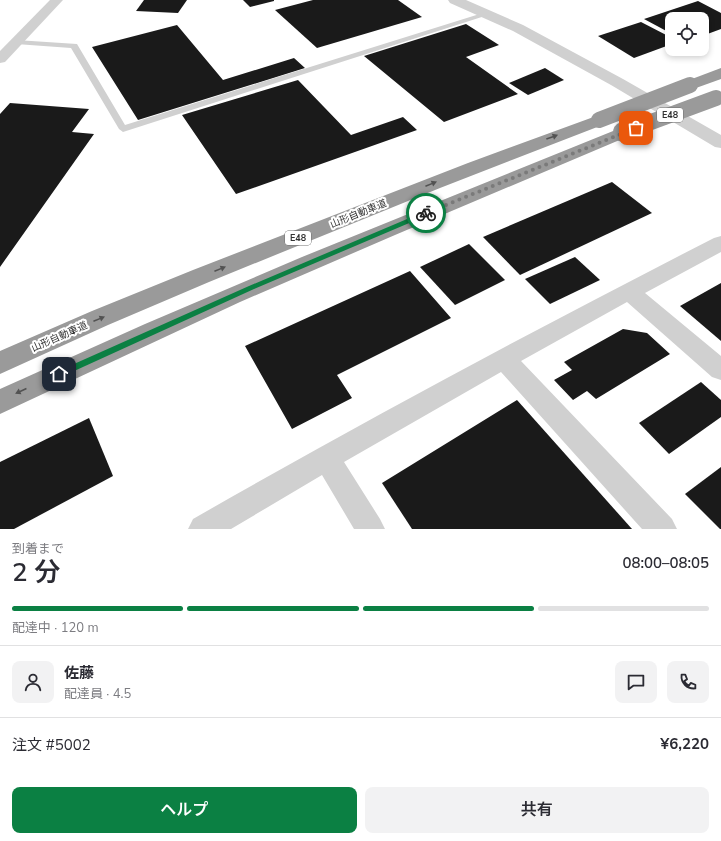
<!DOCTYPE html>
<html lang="ja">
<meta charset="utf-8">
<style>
body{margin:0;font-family:"Nunito Sans","Noto Sans JP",sans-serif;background:#f2f2f3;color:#2b2b33;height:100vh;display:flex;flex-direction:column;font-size:15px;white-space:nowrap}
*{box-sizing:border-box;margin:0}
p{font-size:13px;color:#7c7c81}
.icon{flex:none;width:22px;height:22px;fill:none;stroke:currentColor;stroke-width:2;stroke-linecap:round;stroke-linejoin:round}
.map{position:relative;height:529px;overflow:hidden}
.drawer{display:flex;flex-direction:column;background:#fff;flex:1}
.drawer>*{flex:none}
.tools{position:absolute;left:665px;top:12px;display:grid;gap:8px}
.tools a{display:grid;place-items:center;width:44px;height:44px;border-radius:8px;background:#fff;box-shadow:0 2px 6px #0003;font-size:20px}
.pin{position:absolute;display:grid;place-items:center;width:34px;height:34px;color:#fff;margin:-17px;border-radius:8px;box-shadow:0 2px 6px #0006}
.courier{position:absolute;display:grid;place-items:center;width:40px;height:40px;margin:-20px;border:3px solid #0b8043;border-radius:50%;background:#fff;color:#222;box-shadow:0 1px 5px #0007}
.headline em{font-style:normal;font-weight:600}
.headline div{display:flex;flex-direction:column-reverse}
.headline{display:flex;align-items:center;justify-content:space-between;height:68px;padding:0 12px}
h1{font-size:26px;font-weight:600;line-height:30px}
.bar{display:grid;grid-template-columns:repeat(4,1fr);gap:6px 4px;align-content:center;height:48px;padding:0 12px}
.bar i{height:5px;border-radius:3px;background:#e1e1e2}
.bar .current{background:#0b8043}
.bar p{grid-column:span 4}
.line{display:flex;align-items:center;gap:10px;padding:0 12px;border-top:1px solid #e1e1e2}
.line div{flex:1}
.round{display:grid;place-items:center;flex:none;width:42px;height:42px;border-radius:8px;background:#f2f2f3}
.cta{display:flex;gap:8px;margin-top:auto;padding:8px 12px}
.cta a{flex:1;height:46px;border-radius:8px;background:#0b8043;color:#fff;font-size:16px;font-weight:600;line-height:46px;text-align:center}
.cta a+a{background:#f2f2f3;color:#2b2b33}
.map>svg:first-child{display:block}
.building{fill:#1a1a1a}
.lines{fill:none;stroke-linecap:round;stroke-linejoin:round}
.service{fill:#d0d0d0;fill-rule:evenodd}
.minor{fill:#d0d0d0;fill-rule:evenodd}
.tertiary{fill:#d0d0d0;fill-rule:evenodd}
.motorway{fill:#9a9a9a;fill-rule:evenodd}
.motorway-bridge-far1{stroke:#9a9a9a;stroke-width:16}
.motorway-bridge{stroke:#9a9a9a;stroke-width:20}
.oneway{fill:#525252}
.route{fill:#0b8043}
.done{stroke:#7a7a7a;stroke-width:4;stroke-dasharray:0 7.2}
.labels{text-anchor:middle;stroke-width:4;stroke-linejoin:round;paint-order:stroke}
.shield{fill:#fff;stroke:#707070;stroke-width:1}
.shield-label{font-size:9px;font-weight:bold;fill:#333}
.street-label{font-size:10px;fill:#333;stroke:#fff}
</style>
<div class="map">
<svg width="721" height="529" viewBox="0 0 721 529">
<rect width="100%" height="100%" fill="#fff"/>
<!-- building -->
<g class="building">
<path d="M 144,0 L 187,0 L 178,13 L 136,11 Z"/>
<path d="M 243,0 L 274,0 L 274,1 L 250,7 Z"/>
<path d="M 313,0 L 398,0 L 422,17 L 317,48 L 275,10 Z"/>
<path d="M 698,1 L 721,13 L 721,29 L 702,36 L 702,19 L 672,19 L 672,34 L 644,19 Z"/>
<path d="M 641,22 L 672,38 L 672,44 L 634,58 L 598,36 Z"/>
<path d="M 466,24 L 499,45 L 466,57 L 518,94 L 444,122 L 364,56 Z"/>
<path d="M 177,25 L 223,80 L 294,58 L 305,68 L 138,120 L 92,47 Z"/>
<path d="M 545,68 L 564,80 L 528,95 L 509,83 Z"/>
<path d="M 298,80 L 351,135 L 403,117 L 417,130 L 236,194 L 182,115 Z"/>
<path d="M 10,103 L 89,109 L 72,132 L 94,134 L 0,267 L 0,114 Z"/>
<path d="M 612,182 L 652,213 L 520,275 L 483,237 Z"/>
<path d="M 469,244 L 505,280 L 455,305 L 420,267 Z"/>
<path d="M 575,257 L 600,280 L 550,304 L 525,279 Z"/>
<path d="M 410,271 L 451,318 L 337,375 L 352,398 L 292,429 L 245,346 Z"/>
<path d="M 721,283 L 721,341 L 680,306 Z"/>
<path d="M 623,329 L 647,333 L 670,354 L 596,399 L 587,391 L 573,400 L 554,380 L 572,370 L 564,362 Z"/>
<path d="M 701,382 L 721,400 L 721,417 L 669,454 L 639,423 Z"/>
<path d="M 517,400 L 632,529 L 412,529 L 382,483 Z"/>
<path d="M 89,418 L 113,476 L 14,529 L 0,529 L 0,462 Z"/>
<path d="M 721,467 L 721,529 L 720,529 L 685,494 Z"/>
</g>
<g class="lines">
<!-- service -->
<path class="service" d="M 486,12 L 489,14 L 488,15 L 123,132 L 119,129 L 71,48 L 16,44 L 12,42 L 16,40 L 77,44 L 125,125 Z"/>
<!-- minor -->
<g class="minor">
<path d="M 50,0 L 63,0 L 5,62 L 0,63 L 0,51 Z"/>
<path d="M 721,236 L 721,252 L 645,293 L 721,356 L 721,380 L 712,377 L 627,302 L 521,361 L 672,519 L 677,529 L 642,529 L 501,372 L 344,462 L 380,519 L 385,529 L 354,529 L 322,475 L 231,529 L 188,529 L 193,519 C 364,421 538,328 714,238 Z"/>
</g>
<!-- tertiary -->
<path class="tertiary" d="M 448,0 L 466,0 L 523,25 L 623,79 L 721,135 L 721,148 L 715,147 L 611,85 L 513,31 L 450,3 Z"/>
<!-- motorway -->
<g class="motorway">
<path d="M 721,68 L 721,79 L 696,88 L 690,90 L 684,88 L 682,85 L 684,82 Z"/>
<path d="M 599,115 L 605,116 L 608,120 L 605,124 L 440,188 L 209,282 L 108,325 L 0,374 L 0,351 L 92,311 L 193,270 L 468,163 Z"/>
<path d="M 623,127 L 629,128 L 632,132 L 629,136 L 395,235 L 240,302 L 0,414 L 0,389 L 145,324 L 302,257 Z"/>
</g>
<!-- motorway-bridge-far1 -->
<g class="motorway-bridge-far1">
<path d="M 599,120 L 690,85"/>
<path d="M 624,132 L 716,98"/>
</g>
<!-- motorway-bridge -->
<path class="motorway-bridge" d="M 623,132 L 627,131"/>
</g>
<!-- one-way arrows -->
<defs><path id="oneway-solid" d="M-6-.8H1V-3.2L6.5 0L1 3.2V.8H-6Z"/></defs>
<g class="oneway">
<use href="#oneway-solid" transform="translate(552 137) rotate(-20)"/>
<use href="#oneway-solid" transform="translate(431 184) rotate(-22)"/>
<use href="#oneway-solid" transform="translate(220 269) rotate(-22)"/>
<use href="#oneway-solid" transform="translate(99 319) rotate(-22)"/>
<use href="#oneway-solid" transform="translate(21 391) rotate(155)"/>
</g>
<!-- route -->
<path class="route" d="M 426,211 L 429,213 L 428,215 L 254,289 L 61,377 L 59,378 L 55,374 L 56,372 L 249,286 Z"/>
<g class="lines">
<!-- done -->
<path class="done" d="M 426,213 L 636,128"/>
</g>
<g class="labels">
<!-- shield labels -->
<g class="shield">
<rect x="657" y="108" width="26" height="14" rx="3"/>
<rect x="285" y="231" width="26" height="14" rx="3"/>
</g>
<g class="shield-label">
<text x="670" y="118">E48</text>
<text x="298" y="241">E48</text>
</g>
<!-- street labels -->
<g class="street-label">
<text transform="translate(358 213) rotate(-22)" y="4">山形自動車道</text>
<text transform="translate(59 336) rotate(-24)" y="4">山形自動車道</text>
</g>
</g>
</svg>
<div class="tools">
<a><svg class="icon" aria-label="locate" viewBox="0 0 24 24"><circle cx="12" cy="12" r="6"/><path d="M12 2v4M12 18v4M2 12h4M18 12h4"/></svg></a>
</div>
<div class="pin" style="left:636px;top:128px;background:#ea580c"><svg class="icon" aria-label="bag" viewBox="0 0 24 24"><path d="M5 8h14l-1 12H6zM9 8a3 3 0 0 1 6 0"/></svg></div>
<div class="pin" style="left:59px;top:374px;background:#1f2937"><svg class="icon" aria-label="home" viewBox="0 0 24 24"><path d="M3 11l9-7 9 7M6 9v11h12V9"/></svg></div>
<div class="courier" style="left:426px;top:213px"><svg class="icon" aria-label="bike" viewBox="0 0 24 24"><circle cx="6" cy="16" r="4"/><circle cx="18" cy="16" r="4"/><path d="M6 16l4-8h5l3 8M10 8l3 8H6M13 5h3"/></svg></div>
</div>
<section class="drawer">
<div class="headline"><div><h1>2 分</h1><p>到着まで</p></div><em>08:00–08:05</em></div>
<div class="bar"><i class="current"></i><i class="current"></i><i class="current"></i><i></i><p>配達中 · 120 m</p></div>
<div class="line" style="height:72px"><a class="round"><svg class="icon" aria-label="person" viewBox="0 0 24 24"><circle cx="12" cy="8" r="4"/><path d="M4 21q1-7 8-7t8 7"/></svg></a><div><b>佐藤</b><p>配達員 · 4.5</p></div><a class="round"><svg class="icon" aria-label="chat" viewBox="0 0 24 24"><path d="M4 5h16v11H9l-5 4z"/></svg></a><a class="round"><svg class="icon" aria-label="phone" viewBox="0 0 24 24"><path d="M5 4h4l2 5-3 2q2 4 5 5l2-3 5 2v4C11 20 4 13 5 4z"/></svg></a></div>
<div class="line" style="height:52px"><div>注文 #5002</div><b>¥6,220</b></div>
<div class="cta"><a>ヘルプ</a><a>共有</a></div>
</section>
